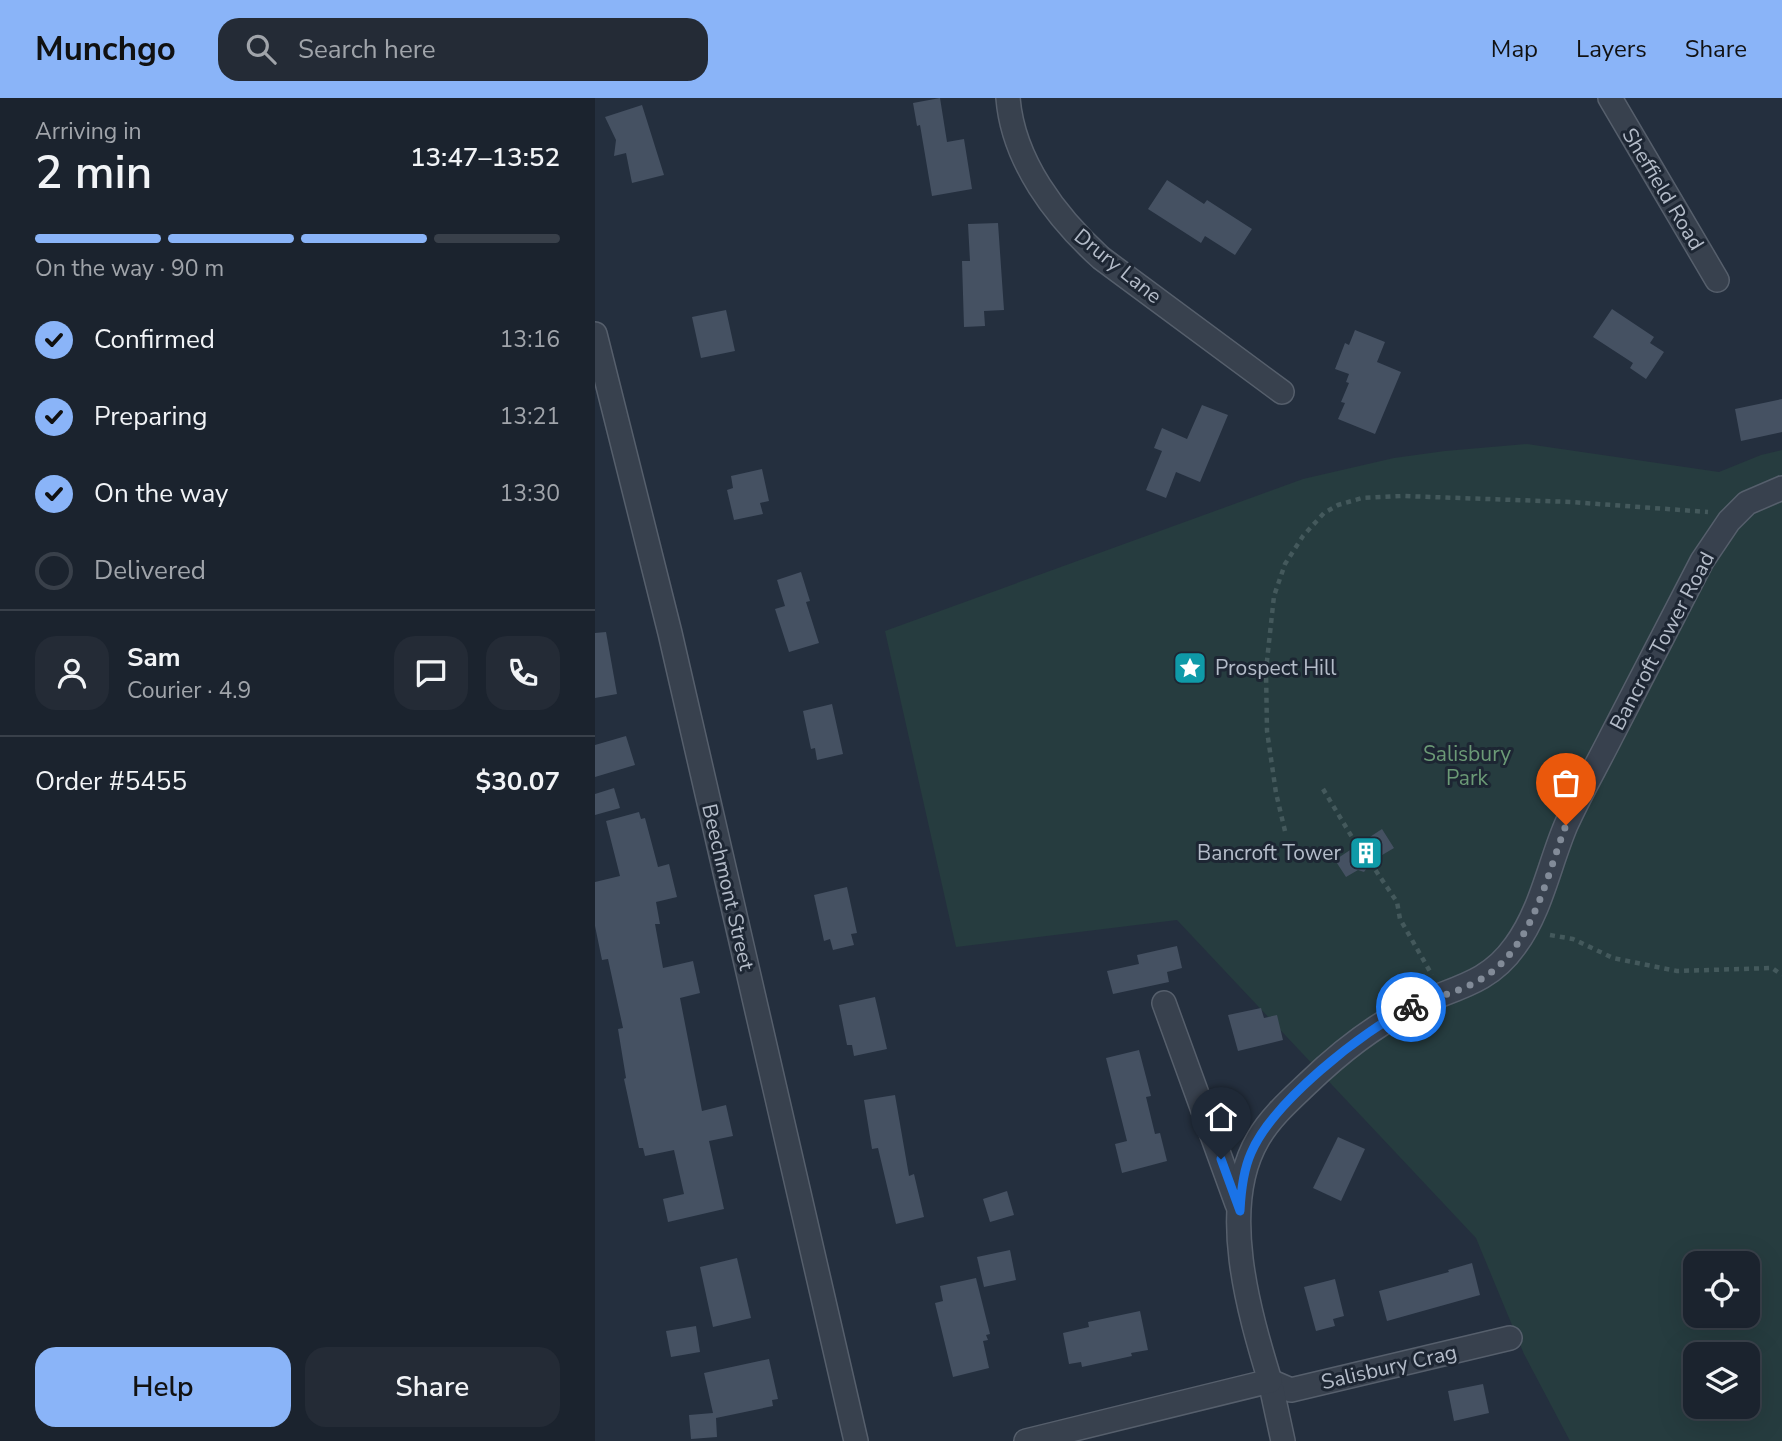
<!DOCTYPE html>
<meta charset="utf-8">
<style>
body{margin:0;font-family:"Nunito Sans",sans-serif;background:#242b36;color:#f1f3f6;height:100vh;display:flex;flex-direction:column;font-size:26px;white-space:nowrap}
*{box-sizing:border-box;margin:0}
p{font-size:23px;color:#a0a4aa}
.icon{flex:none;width:38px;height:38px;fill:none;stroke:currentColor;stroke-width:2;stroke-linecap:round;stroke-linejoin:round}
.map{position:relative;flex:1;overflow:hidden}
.panel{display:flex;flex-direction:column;background:#1b232e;width:595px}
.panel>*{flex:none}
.fabs{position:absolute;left:1088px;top:1153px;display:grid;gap:14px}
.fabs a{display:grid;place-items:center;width:77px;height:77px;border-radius:14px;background:#1b232e;box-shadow:0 7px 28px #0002,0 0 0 2px #39404a;font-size:35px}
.pin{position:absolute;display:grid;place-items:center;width:60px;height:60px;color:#fff;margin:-72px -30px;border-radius:50% 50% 50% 0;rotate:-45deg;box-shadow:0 0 7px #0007}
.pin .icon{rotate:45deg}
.courier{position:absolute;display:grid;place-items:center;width:70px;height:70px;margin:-35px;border:5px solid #1a73e8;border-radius:50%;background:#fff;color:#222;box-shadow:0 2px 9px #0007}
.summary em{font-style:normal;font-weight:600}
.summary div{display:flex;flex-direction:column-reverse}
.summary{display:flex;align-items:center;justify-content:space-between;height:119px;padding:0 35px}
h1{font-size:46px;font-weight:600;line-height:52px}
.bar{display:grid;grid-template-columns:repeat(4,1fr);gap:10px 7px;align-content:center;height:84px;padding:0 35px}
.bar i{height:9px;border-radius:5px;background:#39404a}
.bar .active{background:#8ab4f8}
.bar p{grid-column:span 4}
.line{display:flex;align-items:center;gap:18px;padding:0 35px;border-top:2px solid #39404a}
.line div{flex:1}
.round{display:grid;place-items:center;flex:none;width:74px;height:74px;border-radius:21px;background:#242b36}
ol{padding:0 35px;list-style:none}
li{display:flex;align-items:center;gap:21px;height:77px}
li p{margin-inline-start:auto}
li .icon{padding:7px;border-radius:50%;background:#8ab4f8;color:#111;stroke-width:4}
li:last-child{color:#a0a4aa}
li i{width:38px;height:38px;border:4px solid #39404a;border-radius:50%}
.action{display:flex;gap:14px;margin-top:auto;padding:14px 35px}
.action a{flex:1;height:80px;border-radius:21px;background:#8ab4f8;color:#111;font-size:28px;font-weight:600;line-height:80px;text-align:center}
.action a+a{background:#242b36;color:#f1f3f6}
header{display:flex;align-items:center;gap:42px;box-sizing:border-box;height:98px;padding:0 35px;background:#8ab4f8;color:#111}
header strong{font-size:33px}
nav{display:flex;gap:38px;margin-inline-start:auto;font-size:24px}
.search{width:490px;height:63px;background:#242b36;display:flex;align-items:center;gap:18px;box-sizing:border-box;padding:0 24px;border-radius:21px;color:#a0a4aa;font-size:26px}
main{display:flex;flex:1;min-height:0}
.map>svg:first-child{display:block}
.green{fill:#263c3f;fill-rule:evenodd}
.building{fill:#455162}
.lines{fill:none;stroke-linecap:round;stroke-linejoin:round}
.street-casing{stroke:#565f6c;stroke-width:26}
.path{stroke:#44595c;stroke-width:4.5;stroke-dasharray:5 5;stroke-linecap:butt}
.street{stroke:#38414e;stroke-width:23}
.done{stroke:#828b98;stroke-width:7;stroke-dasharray:0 12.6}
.route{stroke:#1a73e8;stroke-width:9}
.labels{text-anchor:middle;stroke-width:6;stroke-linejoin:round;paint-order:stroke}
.street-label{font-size:21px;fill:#b4bcc9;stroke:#1d2633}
.poi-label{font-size:21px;fill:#b4bcc9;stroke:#1d2633;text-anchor:start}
.park-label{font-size:21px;fill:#6b9a76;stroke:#1d2633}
</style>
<header>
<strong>Munchgo</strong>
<div class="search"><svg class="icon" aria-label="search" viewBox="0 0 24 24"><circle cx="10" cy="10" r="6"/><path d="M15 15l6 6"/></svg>Search here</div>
<nav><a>Map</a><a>Layers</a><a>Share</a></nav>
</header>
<main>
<section class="panel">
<div class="summary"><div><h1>2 min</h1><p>Arriving in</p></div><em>13:47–13:52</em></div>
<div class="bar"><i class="active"></i><i class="active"></i><i class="active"></i><i></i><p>On the way · 90 m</p></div>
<ol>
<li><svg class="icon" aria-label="check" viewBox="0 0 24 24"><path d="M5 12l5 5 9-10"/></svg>Confirmed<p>13:16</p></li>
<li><svg class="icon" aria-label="check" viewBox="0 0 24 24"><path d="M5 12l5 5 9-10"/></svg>Preparing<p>13:21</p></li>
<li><svg class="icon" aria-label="check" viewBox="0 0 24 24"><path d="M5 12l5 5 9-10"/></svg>On the way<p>13:30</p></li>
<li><i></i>Delivered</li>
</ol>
<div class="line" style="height:126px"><a class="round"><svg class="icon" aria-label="person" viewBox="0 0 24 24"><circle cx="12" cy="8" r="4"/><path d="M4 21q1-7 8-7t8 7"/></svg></a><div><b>Sam</b><p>Courier · 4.9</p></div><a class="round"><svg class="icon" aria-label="chat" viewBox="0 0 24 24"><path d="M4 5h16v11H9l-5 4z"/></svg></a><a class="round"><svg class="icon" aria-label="phone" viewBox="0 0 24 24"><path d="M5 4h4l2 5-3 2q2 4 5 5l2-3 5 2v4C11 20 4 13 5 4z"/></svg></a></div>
<div class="line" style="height:91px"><div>Order #5455</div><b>$30.07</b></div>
<div class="action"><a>Help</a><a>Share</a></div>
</section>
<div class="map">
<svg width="1187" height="1343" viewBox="0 0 1187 1343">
<rect width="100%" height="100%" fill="#242f3e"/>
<!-- green -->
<path class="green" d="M 932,346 L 1124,374 L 1166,357 L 1187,352 L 1187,1343 L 975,1343 L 929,1256 L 881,1140 L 582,822 L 361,849 L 290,533 L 708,381 L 799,360 L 850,353 ZM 1101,1166 L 1153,1166 L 1153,1218 L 1101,1218 ZM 1101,1256 L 1153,1256 L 1153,1309 L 1101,1309 Z"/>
<!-- building -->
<g class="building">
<path d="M 345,0 L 352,44 L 369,41 L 377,91 L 337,98 L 325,27 L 322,28 L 318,5 Z"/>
<path d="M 47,7 L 69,77 L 37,85 L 31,55 L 19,58 L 21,42 L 10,19 Z"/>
<path d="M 572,82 L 609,106 L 612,102 L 657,131 L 640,157 L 610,138 L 606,145 L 553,111 Z"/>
<path d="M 403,125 L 409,212 L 389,213 L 390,228 L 369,229 L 367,163 L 375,163 L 373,126 Z"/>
<path d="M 1017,211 L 1059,239 L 1055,245 L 1069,254 L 1051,281 L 1035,270 L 1038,265 L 998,239 Z"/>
<path d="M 131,212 L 140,253 L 106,260 L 97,219 Z"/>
<path d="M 760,232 L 790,244 L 782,264 L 806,274 L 780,336 L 743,321 L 750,305 L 746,304 L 754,285 L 751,284 L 754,276 L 740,271 L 750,245 L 754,247 Z"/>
<path d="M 1187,301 L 1187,334 L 1146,343 L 1140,311 Z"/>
<path d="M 607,307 L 633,317 L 605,384 L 581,374 L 571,400 L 551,392 L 567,353 L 559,350 L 567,330 L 592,341 Z"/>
<path d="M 167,371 L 174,403 L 165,405 L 168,416 L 139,422 L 132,392 L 138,390 L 136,378 Z"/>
<path d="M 206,474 L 215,503 L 211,504 L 224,545 L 194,554 L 180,511 L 190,508 L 182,482 Z"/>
<path d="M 11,534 L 22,596 L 0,600 L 0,535 Z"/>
<path d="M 237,606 L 248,656 L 222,662 L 220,650 L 216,651 L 208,613 Z"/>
<path d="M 31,638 L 40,667 L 0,679 L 0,647 Z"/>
<path d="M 19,690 L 25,710 L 0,717 L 0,696 Z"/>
<path d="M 44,714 L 46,721 L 50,720 L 63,769 L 74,766 L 82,799 L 61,804 L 65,826 L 60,826 L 68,870 L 98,863 L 105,895 L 85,900 L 107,1013 L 131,1007 L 138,1038 L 114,1043 L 129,1111 L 73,1124 L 68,1101 L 89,1096 L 79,1052 L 50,1058 L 48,1050 L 44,1050 L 29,981 L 31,980 L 23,931 L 28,930 L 13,861 L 7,862 L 0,828 L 0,784 L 25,778 L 11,723 Z"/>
<path d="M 787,731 L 799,750 L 777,763 L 769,774 L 763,772 L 751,779 L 740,762 Z"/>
<path d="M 252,789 L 262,835 L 256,836 L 259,847 L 238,852 L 235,841 L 229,843 L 219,797 Z"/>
<path d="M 582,848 L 587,870 L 572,874 L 574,884 L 518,896 L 512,873 L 544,866 L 542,857 Z"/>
<path d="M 280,899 L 292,951 L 259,958 L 257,947 L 252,947 L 244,907 Z"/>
<path d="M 666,910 L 669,920 L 682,917 L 688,942 L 643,953 L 633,917 Z"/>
<path d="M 544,952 L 556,998 L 551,999 L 560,1036 L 565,1035 L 572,1063 L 527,1075 L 520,1046 L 532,1043 L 511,960 Z"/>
<path d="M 300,997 L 314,1078 L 319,1076 L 329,1119 L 301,1126 L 283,1050 L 277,1051 L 269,1002 Z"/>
<path d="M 743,1039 L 770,1051 L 746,1103 L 718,1090 Z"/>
<path d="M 412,1093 L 419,1117 L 395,1124 L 388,1101 Z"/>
<path d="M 415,1152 L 421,1182 L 389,1189 L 382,1159 Z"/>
<path d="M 142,1160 L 156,1220 L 118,1229 L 105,1169 Z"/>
<path d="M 877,1165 L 885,1197 L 792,1223 L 784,1193 L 854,1174 L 853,1172 Z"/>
<path d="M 381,1180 L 395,1236 L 391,1237 L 393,1242 L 388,1243 L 394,1270 L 358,1279 L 340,1205 L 348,1203 L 345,1188 Z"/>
<path d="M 740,1181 L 749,1218 L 738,1221 L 740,1228 L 721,1233 L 709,1189 Z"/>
<path d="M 545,1213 L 553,1252 L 536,1255 L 537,1258 L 487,1269 L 486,1264 L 474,1266 L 468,1235 L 494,1229 L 493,1224 Z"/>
<path d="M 101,1228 L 105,1254 L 76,1259 L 71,1233 Z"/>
<path d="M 174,1261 L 183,1301 L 177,1302 L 178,1308 L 121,1320 L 122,1339 L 96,1341 L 94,1317 L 118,1315 L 109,1275 Z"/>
<path d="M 888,1286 L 894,1315 L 859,1323 L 853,1293 Z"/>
</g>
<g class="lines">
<defs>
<g id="street">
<path d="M 413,0 C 418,63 461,119 506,160 L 687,294"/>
<path d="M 1015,0 L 1122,182"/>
<path d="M 0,236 L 75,535 L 261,1343"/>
<path d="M 569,905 L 642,1106"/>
<path d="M 675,1283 L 696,1292 L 915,1240"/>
<path d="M 675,1283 L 688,1343"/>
<path d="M 431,1343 L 675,1283 C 654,1214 623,1109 663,1041 C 675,1020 694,1003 712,986 C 742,957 775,930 813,911 C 854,890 891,889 920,848 C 946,813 954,767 971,727 C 985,696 1002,667 1017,637 C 1047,579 1077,521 1107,463 L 1134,423 L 1152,405 L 1187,390"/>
</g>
</defs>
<!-- street casing -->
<use href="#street" class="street-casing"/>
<!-- path -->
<g class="path">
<path d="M 728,691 L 763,749"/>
<path d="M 690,733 L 681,695 L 672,633 L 671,572 L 679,498 L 690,466 L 708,438 L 729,415 L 743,407 L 767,400 L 808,398 L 976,404 L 1113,414"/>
<path d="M 775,764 L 802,804 L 805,821 L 837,877"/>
<path d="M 955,837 L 978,841 L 1018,860 L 1082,873 L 1177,870 L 1187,877"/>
</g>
<!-- street -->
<use href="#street" class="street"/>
</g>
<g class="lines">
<!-- done -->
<path class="done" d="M 816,909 C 840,899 869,893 891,878 C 938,847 952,777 971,727"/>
<!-- route -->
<path class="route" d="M 626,1061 L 645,1113 C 646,1093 648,1073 656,1055 C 677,1005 767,933 816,909"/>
</g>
<!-- icons -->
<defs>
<symbol id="sight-square" viewBox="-11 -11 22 22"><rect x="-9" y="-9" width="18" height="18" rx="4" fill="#0f9aa8" stroke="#1d2633"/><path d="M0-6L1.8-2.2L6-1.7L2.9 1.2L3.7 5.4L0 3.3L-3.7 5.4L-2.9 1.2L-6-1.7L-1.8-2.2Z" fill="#fff"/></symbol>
<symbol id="building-square" viewBox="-11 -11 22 22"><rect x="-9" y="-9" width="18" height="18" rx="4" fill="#0f9aa8" stroke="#1d2633"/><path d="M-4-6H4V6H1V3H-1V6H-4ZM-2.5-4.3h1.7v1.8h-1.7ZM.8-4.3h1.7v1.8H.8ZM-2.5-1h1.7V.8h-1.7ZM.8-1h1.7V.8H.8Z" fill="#fff"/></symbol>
</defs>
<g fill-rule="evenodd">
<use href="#sight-square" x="576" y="551" width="38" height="38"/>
<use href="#building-square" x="752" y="736" width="38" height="38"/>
</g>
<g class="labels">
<!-- street labels -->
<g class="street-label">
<text transform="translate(1068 91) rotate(59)" y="7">Sheffield Road</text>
<text transform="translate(523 168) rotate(39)" y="7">Drury Lane</text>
<text transform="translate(1067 543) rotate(-62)" y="7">Bancroft Tower Road</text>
<text transform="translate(133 789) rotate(77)" y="7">Beechmont Street</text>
<text transform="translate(794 1269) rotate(-13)" y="7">Salisbury Crag</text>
</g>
<!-- poi labels -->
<g class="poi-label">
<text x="620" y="577">Prospect Hill</text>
<text x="746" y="762" text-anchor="end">Bancroft Tower</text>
</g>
<!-- park labels -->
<g class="park-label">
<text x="872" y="663">Salisbury<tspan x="872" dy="24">Park</tspan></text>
</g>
</g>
</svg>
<div class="fabs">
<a><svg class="icon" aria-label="locate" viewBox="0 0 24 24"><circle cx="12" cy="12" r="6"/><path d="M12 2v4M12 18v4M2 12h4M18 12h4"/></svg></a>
<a><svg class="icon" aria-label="layers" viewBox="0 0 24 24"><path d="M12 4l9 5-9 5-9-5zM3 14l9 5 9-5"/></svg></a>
</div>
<div class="pin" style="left:971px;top:727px;background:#ea580c"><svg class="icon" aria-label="bag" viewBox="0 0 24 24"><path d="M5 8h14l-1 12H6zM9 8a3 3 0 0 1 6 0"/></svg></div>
<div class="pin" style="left:626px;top:1061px;background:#1f2937"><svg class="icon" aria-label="home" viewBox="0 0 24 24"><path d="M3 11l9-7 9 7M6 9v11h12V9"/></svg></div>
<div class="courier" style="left:816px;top:909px"><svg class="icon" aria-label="bike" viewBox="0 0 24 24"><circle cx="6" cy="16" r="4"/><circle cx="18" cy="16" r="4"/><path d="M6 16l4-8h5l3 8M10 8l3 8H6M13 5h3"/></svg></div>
</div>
</main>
